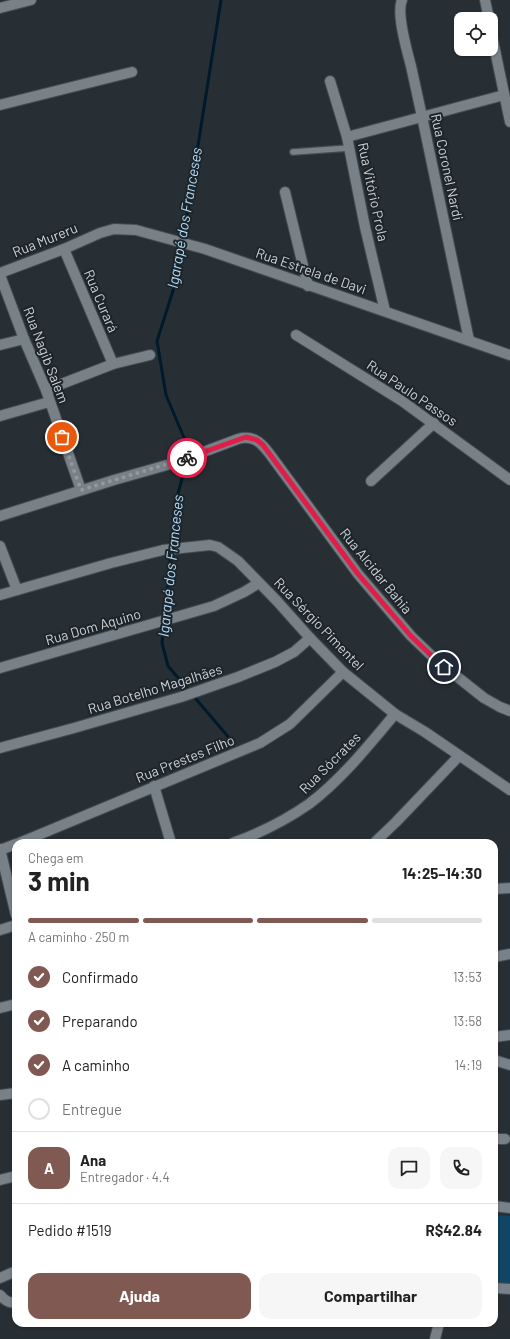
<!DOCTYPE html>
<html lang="pt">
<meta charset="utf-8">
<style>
body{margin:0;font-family:Barlow,sans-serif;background:#f6f6f6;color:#222;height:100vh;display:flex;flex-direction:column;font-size:15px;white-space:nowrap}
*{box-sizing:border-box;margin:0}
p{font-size:13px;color:#767676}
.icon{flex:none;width:22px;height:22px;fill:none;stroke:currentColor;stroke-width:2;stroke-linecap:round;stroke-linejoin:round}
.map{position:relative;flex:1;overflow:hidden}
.panel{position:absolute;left:12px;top:839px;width:486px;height:488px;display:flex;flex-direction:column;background:#fff;border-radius:12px;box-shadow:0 1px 3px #0004}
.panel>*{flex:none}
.fabs{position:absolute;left:454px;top:12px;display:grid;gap:8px}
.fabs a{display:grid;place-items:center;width:44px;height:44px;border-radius:8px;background:#fff;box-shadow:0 1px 3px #0004;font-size:20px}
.pin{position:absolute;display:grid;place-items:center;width:34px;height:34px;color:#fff;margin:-17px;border:2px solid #fff;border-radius:50%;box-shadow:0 1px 4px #0007}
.courier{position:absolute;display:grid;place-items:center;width:40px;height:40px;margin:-20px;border:3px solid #e11d48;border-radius:50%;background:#fff;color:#222;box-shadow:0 1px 5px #0007}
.overview em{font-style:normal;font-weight:700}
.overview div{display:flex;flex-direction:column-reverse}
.overview{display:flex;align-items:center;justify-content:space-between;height:68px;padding:0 16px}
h1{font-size:26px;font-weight:700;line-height:30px}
.bar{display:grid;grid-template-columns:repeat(4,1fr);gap:6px 4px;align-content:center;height:48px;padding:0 16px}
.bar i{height:5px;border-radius:3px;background:#e0e0e0}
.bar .current{background:#815953}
.bar p{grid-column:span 4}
.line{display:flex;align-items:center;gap:10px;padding:0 16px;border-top:1px solid #e0e0e0}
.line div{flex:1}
.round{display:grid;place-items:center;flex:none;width:42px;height:42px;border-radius:12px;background:#f6f6f6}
ol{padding:0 16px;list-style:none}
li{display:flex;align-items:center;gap:12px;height:44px}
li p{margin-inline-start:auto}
li .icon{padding:4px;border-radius:50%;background:#815953;color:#fff;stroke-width:4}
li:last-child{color:#767676}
li i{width:22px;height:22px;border:2px solid #e0e0e0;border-radius:50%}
.button{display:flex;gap:8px;margin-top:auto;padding:8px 16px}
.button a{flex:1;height:46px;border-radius:12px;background:#815953;color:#fff;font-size:16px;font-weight:700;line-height:46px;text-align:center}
.button a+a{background:#f6f6f6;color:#222}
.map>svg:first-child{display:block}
.green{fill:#124463}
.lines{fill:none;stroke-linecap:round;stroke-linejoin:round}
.stream{stroke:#001a2c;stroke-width:3}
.service-casing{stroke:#454b50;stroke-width:8}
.minor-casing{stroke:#454b50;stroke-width:12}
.service{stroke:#788188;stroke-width:5.5}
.minor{stroke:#788188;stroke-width:10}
.done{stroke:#93999e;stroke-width:4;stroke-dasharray:0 7.2}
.route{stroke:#e11d48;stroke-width:5}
.labels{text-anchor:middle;stroke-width:4;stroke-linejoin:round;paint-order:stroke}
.street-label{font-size:14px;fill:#cdd2d6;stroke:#1d252b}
.water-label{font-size:15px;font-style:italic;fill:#b1dbfa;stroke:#1d252b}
</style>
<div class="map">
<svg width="510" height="1339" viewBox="0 0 510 1339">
<rect width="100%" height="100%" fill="#272f35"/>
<!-- green -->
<path class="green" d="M 494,1215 L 510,1216 L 510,1286 L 494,1284 Z"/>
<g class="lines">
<!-- stream -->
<g class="stream">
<path d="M 189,455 L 190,452 L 166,395 L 157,341 L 177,278 L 221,0"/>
<path d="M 187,460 L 176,501 L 162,643 L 168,666 L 230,739"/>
</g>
<defs>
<path id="service" d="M 293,152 L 349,148"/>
<g id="minor">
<path d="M 402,0 C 396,13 407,51 411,66 C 431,157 450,248 469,340"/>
<path d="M 485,0 L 489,19"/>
<path d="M 0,8 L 31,0"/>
<path d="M 491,31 L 510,122"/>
<path d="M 330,81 L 347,137 L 365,227 L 385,311"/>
<path d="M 0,105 L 132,72"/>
<path d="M 347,137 L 504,95"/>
<path d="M 285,192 L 308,286"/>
<path d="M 64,249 L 113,364"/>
<path d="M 0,273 L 64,249 L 100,233 L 114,229 L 136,230 L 205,249 L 510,355"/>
<path d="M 0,275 L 24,339 L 46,390 L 81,490"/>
<path d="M 296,335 L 402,401 L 510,480"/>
<path d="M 0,345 L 24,339"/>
<path d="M 46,390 L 113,364 L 150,355"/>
<path d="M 0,416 L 49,402"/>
<path d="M 371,481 L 434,423"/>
<path d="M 0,516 L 114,480 L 174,463 L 238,439 C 252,435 260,441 269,453 L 358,574 L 411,636 L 436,660 L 484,698 L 500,707 L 510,711"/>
<path d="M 0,546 L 17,590"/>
<path d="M 0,595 L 111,563 L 163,550 L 210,545 L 218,547 L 238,561 L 277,601 L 310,638 L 343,672 L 395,714 L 425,732 L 510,790"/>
<path d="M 0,668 L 214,606 L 244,592 L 259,583"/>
<path d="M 0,748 L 74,728 L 181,697 L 238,677 L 275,662 L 294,652 L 310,638"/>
<path d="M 154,786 L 171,843"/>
<path d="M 19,843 L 260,743 L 290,724 L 343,672"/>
<path d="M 233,843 C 260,833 286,820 309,804 C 342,779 369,745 395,714"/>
<path d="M 374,843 L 396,822 L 459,756"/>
<path d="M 0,849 L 16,915"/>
<path d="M 0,850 L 16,844"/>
<path d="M 494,889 L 510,888"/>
<path d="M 0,930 L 16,925"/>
<path d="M 494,957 L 510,954"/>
<path d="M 0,1008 L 16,1004"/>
<path d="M 494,1037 L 510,1035"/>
<path d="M 494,1060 L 510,1065"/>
<path d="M 0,1095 L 16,1093"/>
<path d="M 494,1139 L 505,1139"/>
<path d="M 0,1180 L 16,1176"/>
<path d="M 494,1206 L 510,1208"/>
<path d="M 0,1278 L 16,1271"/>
<path d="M 494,1288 L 510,1289"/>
<path d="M 0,1295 C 5,1301 9,1303 16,1303"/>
<path d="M 435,1339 L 439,1323"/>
</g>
</defs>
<!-- service casing -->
<use href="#service" class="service-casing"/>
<!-- minor casing -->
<use href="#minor" class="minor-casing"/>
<!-- service -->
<use href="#service" class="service"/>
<!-- minor -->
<use href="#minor" class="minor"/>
</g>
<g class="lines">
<!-- done -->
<path class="done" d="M 62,437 L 81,490 L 187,458"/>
<!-- route -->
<path class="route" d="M 187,458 L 246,437 L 257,440 L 263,445 L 358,574 L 411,636 L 436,660 L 444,667"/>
</g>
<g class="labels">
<!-- street labels -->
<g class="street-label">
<text transform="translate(447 167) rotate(78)" y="5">Rua Coronel Nardi</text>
<text transform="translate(373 192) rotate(78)" y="5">Rua Vitório Prola</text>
<text transform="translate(45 240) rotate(-22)" y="5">Rua Mureru</text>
<text transform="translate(311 271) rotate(19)" y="5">Rua Estrela de Davi</text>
<text transform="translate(101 301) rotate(67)" y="5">Rua Curará</text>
<text transform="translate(46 355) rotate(69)" y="5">Rua Nagib Salem</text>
<text transform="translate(412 393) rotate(34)" y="5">Rua Paulo Passos</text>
<text transform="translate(376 571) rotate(51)" y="5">Rua Alcidar Bahia</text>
<text transform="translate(319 624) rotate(46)" y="5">Rua Sérgio Pimentel</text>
<text transform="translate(93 627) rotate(-16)" y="5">Rua Dom Aquino</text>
<text transform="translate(155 689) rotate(-17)" y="5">Rua Botelho Magalhães</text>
<text transform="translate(185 759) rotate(-22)" y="5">Rua Prestes Filho</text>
<text transform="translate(330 763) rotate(-45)" y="5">Rua Sócrates</text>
</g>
<!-- water labels -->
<g class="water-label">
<text transform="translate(185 218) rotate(-80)" y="5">Igarapé dos Franceses</text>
<text transform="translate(171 566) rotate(-84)" y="5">Igarapé dos Franceses</text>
</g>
</g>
</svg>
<div class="fabs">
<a><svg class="icon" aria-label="locate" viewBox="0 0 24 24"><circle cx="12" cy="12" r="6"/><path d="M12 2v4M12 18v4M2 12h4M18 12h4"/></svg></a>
</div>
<div class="pin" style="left:62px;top:437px;background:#ea580c"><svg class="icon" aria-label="bag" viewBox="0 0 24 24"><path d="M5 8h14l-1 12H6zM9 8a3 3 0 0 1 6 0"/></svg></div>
<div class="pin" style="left:444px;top:667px;background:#1f2937"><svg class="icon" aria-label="home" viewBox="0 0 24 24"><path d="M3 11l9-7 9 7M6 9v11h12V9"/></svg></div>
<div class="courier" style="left:187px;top:458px"><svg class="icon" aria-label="bike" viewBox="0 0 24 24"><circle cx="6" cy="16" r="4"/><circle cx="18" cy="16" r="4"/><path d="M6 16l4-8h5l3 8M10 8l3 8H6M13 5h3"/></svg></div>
<section class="panel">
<div class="overview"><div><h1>3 min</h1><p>Chega em</p></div><em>14:25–14:30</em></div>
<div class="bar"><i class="current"></i><i class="current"></i><i class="current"></i><i></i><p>A caminho · 250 m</p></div>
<ol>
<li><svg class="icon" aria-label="check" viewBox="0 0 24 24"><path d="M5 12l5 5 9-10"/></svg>Confirmado<p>13:53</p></li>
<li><svg class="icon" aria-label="check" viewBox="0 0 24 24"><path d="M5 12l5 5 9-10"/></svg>Preparando<p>13:58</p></li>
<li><svg class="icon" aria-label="check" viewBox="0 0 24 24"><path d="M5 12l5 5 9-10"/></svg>A caminho<p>14:19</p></li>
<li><i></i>Entregue</li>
</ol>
<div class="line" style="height:72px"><b class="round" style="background:#815953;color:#fff">A</b><div><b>Ana</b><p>Entregador · 4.4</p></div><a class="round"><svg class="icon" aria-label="chat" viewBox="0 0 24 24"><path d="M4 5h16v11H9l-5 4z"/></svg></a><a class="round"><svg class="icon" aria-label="phone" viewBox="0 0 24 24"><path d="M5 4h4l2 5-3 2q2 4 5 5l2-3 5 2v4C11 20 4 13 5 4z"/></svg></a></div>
<div class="line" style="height:52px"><div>Pedido #1519</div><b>R$42.84</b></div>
<div class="button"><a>Ajuda</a><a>Compartilhar</a></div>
</section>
</div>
